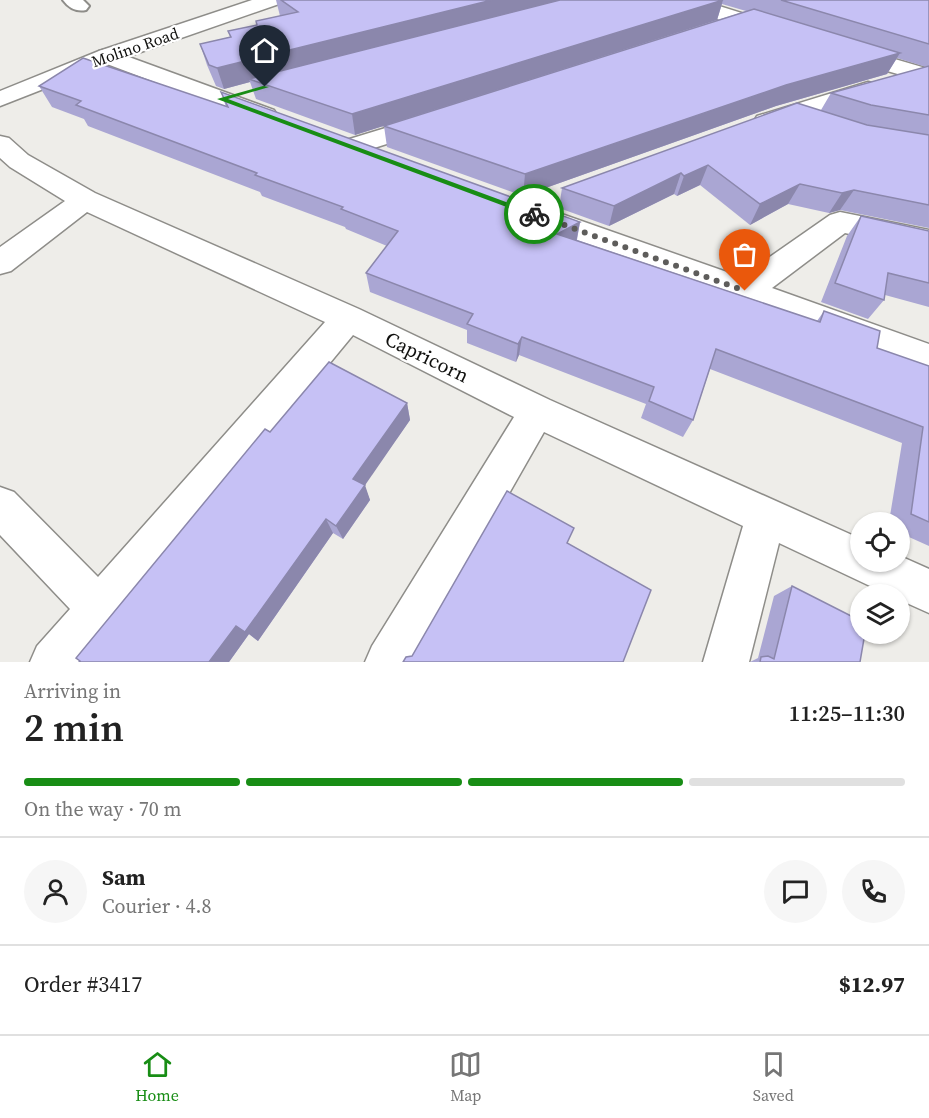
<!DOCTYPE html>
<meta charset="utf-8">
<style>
body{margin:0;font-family:"Source Serif 4",serif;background:#f6f6f6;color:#222;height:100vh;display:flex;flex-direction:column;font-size:22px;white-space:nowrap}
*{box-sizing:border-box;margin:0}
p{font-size:20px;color:#767676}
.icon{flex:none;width:33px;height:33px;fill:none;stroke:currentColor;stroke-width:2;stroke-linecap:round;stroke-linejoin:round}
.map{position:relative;height:662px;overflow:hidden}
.side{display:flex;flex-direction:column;background:#fff;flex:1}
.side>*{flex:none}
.controls{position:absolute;left:850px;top:512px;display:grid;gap:12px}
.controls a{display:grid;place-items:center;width:60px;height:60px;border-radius:50%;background:#fff;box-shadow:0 2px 4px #0004;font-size:30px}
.pin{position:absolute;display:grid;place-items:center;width:51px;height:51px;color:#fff;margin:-62px -26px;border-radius:50% 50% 50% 0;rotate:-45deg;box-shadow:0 0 6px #0007}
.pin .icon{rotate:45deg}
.courier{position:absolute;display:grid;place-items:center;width:60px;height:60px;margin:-30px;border:4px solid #188d15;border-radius:50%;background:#fff;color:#222;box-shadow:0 2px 8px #0007}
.head em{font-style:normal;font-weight:600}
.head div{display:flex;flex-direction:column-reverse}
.head{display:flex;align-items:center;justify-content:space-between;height:102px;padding:0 24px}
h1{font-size:39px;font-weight:600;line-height:45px}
.bar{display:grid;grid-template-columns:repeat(4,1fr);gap:9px 6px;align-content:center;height:72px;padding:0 24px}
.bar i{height:8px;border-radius:4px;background:#e0e0e0}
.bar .selected{background:#188d15}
.bar p{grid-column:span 4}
.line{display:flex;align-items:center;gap:15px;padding:0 24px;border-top:2px solid #e0e0e0}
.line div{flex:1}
.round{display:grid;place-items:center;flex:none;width:63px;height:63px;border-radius:32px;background:#f6f6f6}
.tab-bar{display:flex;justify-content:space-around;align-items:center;height:84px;border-top:2px solid #e0e0e0;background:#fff;font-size:16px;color:#767676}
.tab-bar a{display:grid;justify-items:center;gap:3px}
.tab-bar .selected{color:#188d15}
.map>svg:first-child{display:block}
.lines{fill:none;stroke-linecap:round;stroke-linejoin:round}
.service-casing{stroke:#8e8d89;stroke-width:4}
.minor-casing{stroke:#8e8d89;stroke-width:3}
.secondary-casing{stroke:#8e8d89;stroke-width:3}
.service{fill:#fff;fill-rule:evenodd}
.minor{fill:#fff;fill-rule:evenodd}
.secondary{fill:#fff;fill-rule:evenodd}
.wall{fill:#aaa6d3}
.shaded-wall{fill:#8b87ac}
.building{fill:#c6c1f5;stroke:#8b87ac;stroke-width:1.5}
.route{fill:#188d15}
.done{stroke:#5e5d5b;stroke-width:6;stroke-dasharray:0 10.8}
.labels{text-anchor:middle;stroke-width:4.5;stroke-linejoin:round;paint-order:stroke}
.far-street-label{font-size:16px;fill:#10100e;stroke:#fff}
.street-label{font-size:20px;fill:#10100e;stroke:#fff}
</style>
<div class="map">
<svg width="929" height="662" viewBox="0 0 929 662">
<rect width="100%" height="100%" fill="#eeede9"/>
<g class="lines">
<defs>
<path id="service" d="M 63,0 L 83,0 L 89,6 L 86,10 C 76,12 69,8 63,0 Z"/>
<g id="minor">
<path d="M 670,0 L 700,0 L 780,25 L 783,30 L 780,35 L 772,36 L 764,35 L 673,4 Z"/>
<path d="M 850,46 L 929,69 L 929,83 L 842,58 L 839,53 L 842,48 Z"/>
<path d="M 107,49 L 274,110 L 277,115 L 274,120 L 265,122 L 256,120 L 99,61 L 96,56 L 99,51 Z"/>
<path d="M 868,82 L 876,84 L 880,89 L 876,94 L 766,129 L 757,126 L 754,121 L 757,116 Z"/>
<path d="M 428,115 L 437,118 L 440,123 L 437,128 L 352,155 L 343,153 L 339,147 L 343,141 Z"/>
<path d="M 0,136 L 9,138 L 28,155 L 95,193 L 359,309 L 550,400 L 861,539 L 861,561 L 900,561 L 900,556 L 929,569 L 929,613 L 900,600 L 900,594 L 887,594 L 779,543 L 749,662 L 703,662 L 743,526 L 544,432 L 413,662 L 365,662 L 372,646 L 514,417 L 353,335 L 83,662 L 30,662 L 37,646 L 70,609 L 0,535 L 0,487 L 14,492 L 98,577 L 325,322 L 87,212 L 11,271 L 0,274 L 0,247 L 65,201 L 10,167 L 0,158 Z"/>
<path d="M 536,205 L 741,277 L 830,215 L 840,212 L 929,230 L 929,252 L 845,233 L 772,288 L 929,344 L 929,372 L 526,222 L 522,215 L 526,208 Z"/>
</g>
<path id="secondary" d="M 252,0 L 282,0 L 279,4 L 115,61 L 0,106 L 0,91 L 99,51 Z"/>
</defs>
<!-- service casing -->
<use href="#service" class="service-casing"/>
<!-- minor casing -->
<use href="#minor" class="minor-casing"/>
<!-- secondary casing -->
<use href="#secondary" class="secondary-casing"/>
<!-- service -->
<use href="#service" class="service"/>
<!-- minor -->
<use href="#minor" class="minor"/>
<!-- secondary -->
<use href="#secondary" class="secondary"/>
</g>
<!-- wall -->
<g class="wall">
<path d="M 276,0 L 929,0 L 929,228 L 840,210 L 829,213 L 788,204 L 750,225 L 700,185 L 677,196 L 674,194 L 609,226 L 559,208 L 562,188 L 821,110 L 831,93 L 926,67 L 897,58 L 887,74 L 776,106 L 523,196 L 387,147 L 384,126 L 746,11 L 722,4 L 717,20 L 355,135 L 256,99 L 250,82 L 224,89 L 216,86 L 207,65 L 200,44 L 230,37 L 228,31 L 256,25 L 256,21 L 280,16 Z"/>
<path d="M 39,86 L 226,107 L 221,92 L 580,222 L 577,240 L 817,321 L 824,311 L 877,348 L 929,366 L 929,546 L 900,533 L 900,522 L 889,522 L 902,443 L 710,369 L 693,420 L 683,437 L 641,418 L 646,404 L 519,355 L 516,362 L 467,343 L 467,330 L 370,292 L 366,273 L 387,246 L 346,229 L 345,227 L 262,196 L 260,192 L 88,126 L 84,119 L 52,107 Z"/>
<path d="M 861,216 L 929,231 L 929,307 L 885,295 L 884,300 L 868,319 L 821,302 L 847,236 Z"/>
<path d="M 407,403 L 410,420 L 364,485 L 370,500 L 343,539 L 333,533 L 258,641 L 249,634 L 229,662 L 79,662 L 270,432 Z"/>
<path d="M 792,586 L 860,662 L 750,662 L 758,658 L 774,596 Z"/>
</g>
<!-- shaded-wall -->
<g class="shaded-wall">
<path d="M 492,0 L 568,0 L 249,79 L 250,82 L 224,89 L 217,68 Z"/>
<path d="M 723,0 L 717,20 L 355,135 L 352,114 Z"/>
<path d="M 900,53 L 887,74 L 776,106 L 523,196 L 525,174 L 786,85 Z"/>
<path d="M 708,165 L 700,185 L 677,196 L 684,176 Z"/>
<path d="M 681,173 L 674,194 L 609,226 L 614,206 Z"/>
<path d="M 800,184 L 788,204 L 750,225 L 760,204 Z"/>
<path d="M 854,190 L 840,210 L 829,213 L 842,193 Z"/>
<path d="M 580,222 L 576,243 L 557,234 Z"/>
<path d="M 522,337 L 519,355 L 516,362 L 518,344 Z"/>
<path d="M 407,403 L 410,420 L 359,494 L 353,479 Z"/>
<path d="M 365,485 L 370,500 L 343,539 L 336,526 Z"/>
<path d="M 326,519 L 333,533 L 258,641 L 249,634 L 229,662 L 209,662 L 236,626 Z"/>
</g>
<!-- building -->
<g class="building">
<path d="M 281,0 L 492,0 L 217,68 L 209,65 L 200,44 L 231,37 L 228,31 L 257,25 L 256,21 L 298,12 Z"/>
<path d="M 560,0 L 723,0 L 352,114 L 249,79 Z"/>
<path d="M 781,0 L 929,0 L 929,44 Z"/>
<path d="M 754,9 L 900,53 L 786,85 L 525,174 L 384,126 Z"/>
<path d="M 83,58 L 228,107 L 221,92 L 580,222 L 557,234 L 820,322 L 824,311 L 880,331 L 877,348 L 929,366 L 929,522 L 911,514 L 923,427 L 716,349 L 693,420 L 649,401 L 654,387 L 522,337 L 518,344 L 467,324 L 473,314 L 366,273 L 398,231 L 341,209 L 343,207 L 255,175 L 257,173 L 76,105 L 81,101 L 39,86 Z"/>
<path d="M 929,66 L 929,115 L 871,105 L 831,93 Z"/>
<path d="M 797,103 L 867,125 L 929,135 L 929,205 L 854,190 L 842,193 L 800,184 L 760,204 L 708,165 L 684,176 L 681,173 L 614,206 L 562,188 Z"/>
<path d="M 861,216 L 929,231 L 929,283 L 888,273 L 884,300 L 835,283 Z"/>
<path d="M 329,362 L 407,403 L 353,479 L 365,485 L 336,526 L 326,519 L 245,632 L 236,626 L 209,662 L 79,662 L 80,661 L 76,658 L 265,429 L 270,432 Z"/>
<path d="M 507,491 L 574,528 L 567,543 L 651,590 L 623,662 L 403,662 L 406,657 L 412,656 Z"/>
<path d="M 792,586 L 861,621 L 861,633 L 865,633 L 860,662 L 760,662 L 761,657 L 768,656 L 774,659 Z"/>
</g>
<!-- route -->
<path class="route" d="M 263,86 L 269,87 L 228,99 L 538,214 L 531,216 L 217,99 Z"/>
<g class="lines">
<!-- done -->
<path class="done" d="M 534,214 L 745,291"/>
</g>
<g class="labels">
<!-- far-street labels -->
<g class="far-street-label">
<text transform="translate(135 47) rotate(-19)" y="6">Molino Road</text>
</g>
<!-- street labels -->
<g class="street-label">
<text transform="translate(427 357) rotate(26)" y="7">Capricorn</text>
</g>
</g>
</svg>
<div class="controls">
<a><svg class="icon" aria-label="locate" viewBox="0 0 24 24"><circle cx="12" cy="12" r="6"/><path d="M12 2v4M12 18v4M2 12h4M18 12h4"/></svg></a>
<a><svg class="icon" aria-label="layers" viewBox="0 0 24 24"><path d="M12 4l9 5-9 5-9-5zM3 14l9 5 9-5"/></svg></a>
</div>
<div class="pin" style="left:745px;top:291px;background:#ea580c"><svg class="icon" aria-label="bag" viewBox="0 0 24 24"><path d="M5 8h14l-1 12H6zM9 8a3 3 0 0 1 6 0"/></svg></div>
<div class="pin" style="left:265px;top:87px;background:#1f2937"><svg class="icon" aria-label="home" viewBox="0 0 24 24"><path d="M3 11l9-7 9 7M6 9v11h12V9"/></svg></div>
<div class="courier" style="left:534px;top:214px"><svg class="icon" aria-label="bike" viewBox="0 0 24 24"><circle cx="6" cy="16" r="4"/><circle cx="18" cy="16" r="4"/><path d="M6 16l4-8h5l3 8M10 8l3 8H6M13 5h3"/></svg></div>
</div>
<section class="side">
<div class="head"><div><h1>2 min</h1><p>Arriving in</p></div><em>11:25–11:30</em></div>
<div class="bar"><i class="selected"></i><i class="selected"></i><i class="selected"></i><i></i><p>On the way · 70 m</p></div>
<div class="line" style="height:108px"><a class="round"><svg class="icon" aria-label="person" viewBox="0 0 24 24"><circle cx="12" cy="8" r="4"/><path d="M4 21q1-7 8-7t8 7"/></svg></a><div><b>Sam</b><p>Courier · 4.8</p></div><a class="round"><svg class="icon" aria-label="chat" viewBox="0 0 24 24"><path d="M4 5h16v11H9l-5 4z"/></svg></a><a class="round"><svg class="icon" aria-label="phone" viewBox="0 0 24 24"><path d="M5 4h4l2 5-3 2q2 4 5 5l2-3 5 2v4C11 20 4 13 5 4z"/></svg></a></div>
<div class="line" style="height:78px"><div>Order #3417</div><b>$12.97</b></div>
</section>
<nav class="tab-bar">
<a class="selected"><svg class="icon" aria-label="home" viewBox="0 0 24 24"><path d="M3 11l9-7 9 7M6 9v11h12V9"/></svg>Home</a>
<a><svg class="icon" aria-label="map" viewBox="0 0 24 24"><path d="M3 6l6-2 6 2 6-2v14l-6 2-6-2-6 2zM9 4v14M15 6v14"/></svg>Map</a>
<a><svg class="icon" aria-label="saved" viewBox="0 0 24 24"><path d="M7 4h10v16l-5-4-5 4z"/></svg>Saved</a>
</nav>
